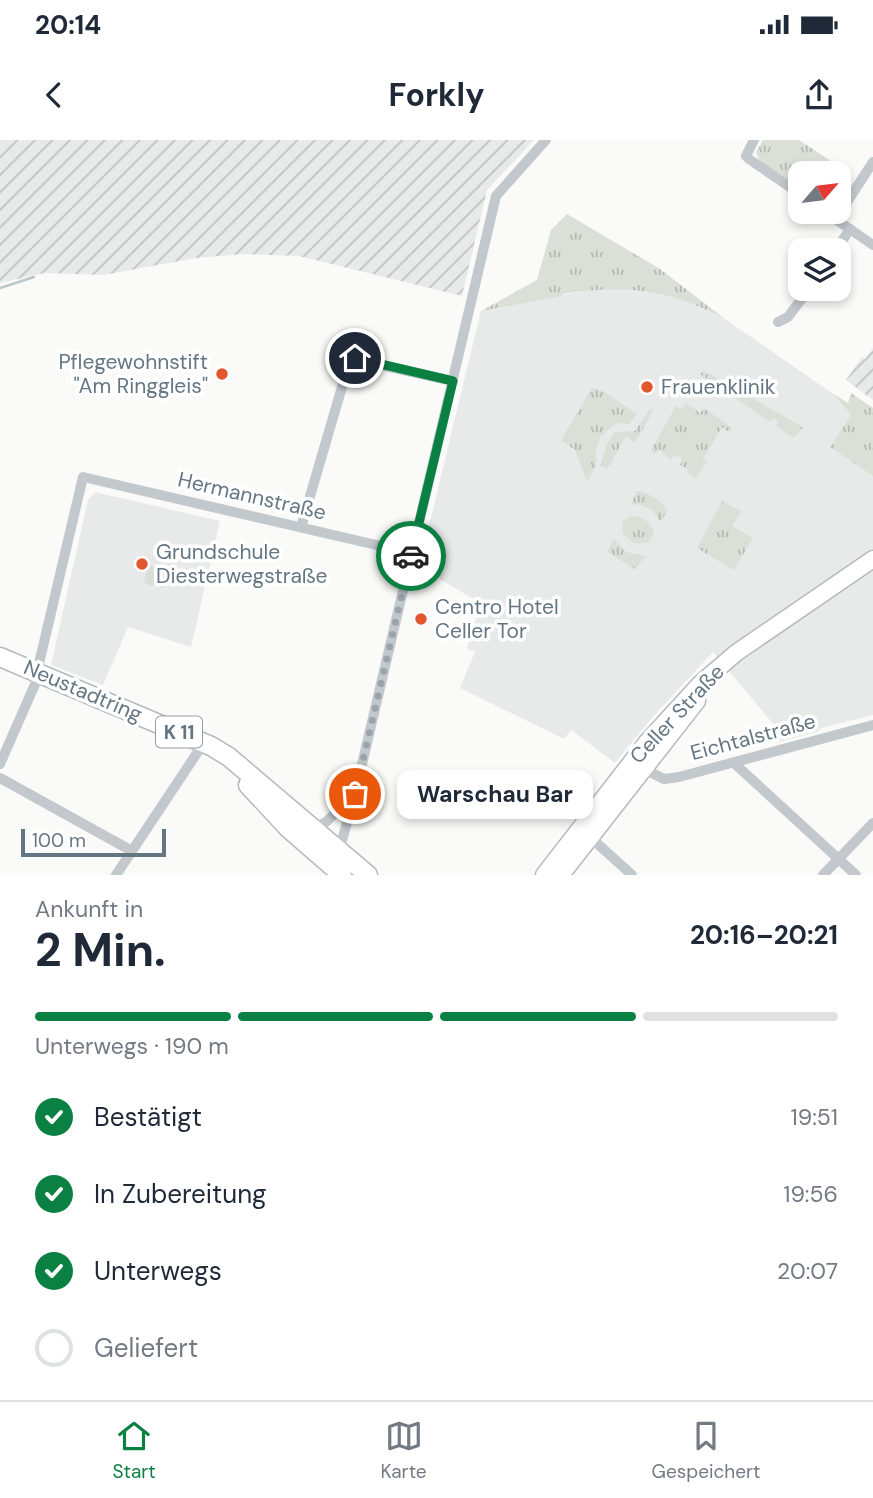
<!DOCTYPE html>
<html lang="de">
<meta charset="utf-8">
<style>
body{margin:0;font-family:"DM Sans",sans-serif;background:#f6f6f7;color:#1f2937;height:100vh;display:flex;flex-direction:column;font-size:26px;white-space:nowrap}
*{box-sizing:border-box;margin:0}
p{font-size:23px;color:#747a83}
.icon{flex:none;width:38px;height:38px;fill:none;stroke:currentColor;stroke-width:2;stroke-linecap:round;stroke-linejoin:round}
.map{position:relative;height:735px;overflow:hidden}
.side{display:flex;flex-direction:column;background:#fff;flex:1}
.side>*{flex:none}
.needle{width:46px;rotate:62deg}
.fabs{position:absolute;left:788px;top:21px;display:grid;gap:14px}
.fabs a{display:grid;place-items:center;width:63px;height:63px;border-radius:14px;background:#fff;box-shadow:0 4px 10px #0003;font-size:35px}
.scale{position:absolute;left:21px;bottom:18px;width:145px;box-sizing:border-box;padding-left:7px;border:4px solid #657683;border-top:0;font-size:19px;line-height:24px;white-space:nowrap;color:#657683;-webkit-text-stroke:5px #fff;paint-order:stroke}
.pin{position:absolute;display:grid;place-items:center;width:60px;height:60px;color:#fff;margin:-30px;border:4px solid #fff;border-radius:50%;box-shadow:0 2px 7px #0007}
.courier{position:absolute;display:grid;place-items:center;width:70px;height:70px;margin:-35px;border:5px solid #0b8043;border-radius:50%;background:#fff;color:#222;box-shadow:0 2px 9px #0007}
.bubble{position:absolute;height:49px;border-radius:14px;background:#fff;box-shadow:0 4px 10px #0003;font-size:23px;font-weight:700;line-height:49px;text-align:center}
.overview em{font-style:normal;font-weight:700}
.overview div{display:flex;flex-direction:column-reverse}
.overview{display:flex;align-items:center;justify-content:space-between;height:119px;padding:0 35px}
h1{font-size:46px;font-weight:700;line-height:52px}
.bar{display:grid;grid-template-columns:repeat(4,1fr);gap:10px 7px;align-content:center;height:84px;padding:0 35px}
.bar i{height:9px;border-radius:5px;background:#e0e1e3}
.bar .active{background:#0b8043}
.bar p{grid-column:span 4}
ol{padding:0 35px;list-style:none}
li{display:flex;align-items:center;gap:21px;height:77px}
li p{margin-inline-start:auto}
li .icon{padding:7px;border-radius:50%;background:#0b8043;color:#fff;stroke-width:4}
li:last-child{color:#747a83}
li i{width:38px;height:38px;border:4px solid #e0e1e3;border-radius:50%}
.status{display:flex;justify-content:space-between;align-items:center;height:49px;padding:0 35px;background:#fff;direction:ltr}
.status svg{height:19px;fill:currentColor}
header{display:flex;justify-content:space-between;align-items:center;height:91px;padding:0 35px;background:#fff;font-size:32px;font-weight:700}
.dock{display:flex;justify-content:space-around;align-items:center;height:98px;border-top:2px solid #e0e1e3;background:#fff;font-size:19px;color:#747a83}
.dock a{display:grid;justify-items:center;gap:4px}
.dock .active{color:#0b8043}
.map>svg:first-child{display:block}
.built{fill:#e8e9e9}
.industrial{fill:url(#industrial-furrows)}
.grass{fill:url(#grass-tufts)}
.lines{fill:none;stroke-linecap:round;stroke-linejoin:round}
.stream{stroke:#bbc7cb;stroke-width:2.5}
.secondary-casing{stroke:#b3babf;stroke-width:19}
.primary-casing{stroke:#b5babe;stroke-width:21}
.minor{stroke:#c3c8cc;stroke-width:10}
.secondary{stroke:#fff;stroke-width:16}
.primary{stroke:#fff;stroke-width:18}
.done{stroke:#99a4ac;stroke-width:7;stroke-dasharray:0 12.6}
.route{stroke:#0b8043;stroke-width:9}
.poi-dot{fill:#e4572e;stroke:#fff;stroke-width:2.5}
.labels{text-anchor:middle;stroke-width:7;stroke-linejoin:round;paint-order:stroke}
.shield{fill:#fff;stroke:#939fa8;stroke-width:2}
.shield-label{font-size:19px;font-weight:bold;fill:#657683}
.poi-label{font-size:21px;fill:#657683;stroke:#fff;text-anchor:start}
.street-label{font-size:21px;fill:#657683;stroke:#fff}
</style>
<div class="status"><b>20:14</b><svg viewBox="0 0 49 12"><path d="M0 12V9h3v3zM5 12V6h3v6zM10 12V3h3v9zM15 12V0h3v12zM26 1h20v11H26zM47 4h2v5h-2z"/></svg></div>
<header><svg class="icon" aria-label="back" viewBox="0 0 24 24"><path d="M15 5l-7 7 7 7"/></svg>Forkly<svg class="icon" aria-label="share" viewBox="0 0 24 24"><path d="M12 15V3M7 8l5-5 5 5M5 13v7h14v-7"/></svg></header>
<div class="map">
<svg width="873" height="735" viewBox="0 0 873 735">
<defs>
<pattern id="industrial-furrows" width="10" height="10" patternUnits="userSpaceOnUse" patternTransform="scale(1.75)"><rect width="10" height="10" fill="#e8e9e9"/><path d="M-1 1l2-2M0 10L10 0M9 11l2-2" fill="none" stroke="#c0c1c2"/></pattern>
<pattern id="grass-tufts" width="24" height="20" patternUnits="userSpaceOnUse" patternTransform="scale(1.75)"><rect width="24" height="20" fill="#dadfd7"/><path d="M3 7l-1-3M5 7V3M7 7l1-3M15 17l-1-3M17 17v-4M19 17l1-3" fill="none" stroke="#b4b9b4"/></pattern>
</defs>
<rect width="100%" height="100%" fill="#fafaf8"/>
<!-- built -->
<g class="built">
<path d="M 600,148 L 646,150 L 678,158 L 725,179 L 832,253 L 873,301 L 873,575 L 821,588 L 817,592 L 779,602 L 775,586 L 713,512 L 650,580 L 615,623 L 571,590 L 564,599 L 460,548 L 475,512 L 467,509 L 473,486 L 484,465 L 419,427 L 481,171 Z"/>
<path d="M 95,352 L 220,381 L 191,507 L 128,487 L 103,545 L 51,525 L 88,360 Z"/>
</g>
<!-- industrial -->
<g class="industrial">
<path d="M 0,0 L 534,0 L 487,50 L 462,156 L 299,116 L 243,114 L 196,118 L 103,135 L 44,133 L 0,143 Z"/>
<path d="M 873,208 L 873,260 L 846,240 L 862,217 L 865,219 Z"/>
</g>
<!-- grass -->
<g class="grass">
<path d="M 763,0 L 799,0 L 840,27 L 836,33 L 800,33 L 800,48 L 759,20 L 756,12 Z"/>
<path d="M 567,74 L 660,129 L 725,179 C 666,149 628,144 563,154 L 563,156 L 481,171 L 537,140 L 551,90 Z"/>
<path d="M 703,230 L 803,287 L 794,298 L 776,286 L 779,282 L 773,278 L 770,282 L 700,234 Z"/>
<path d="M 592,248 L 603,251 L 637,274 L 629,284 L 616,283 L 600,297 L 596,310 L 596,327 L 587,342 L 575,310 L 561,300 Z"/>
<path d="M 832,253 L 848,263 L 851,253 L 873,268 L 873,336 L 830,307 L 851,275 Z"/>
<path d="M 686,263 L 700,273 L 704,268 L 732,288 L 729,292 L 722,287 L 703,319 L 707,322 L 696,338 L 687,332 L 688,329 L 680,325 L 682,321 L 681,317 L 673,316 L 670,320 L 660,310 L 654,314 L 651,310 L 676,266 L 681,269 Z"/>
<path d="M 650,269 L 654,269 L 635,303 L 626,296 L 611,323 L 611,326 L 609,325 L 607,329 L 601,326 L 607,303 L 615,292 L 635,291 Z"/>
<path d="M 637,351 C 649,352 662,362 668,371 L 660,382 C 654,368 645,365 631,364 Z"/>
<path d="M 722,361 L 741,371 L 732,386 L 753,398 L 734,430 L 697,408 Z"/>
<path d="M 631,376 C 643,376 651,382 654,394 L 648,403 L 634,403 L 623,394 L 622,382 Z"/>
<path d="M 614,399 L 626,412 L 646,416 L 635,429 L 607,412 Z"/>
<path d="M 148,425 L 169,430 L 164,448 L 144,443 Z"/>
</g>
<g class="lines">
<!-- stream -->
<path class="stream" d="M 0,148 L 34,137"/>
<defs>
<g id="secondary">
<path d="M 544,735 L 647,602 L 701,543 L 736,513 L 873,419"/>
<path d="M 561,735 L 697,561"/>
</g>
<g id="primary">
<path d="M 0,517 L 211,606 L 229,617 L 368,735"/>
<path d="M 248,645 L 289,689 L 342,735"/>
</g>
</defs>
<!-- secondary casing -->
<use href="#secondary" class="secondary-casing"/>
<!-- primary casing -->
<use href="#primary" class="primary-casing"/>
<!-- minor -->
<g class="minor">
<path d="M 754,0 L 746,16 L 749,19 L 800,54"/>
<path d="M 825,72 L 873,105"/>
<path d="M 836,79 L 873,22"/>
<path d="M 836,110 L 850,89"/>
<path d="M 778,182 L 788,177 L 809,149"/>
<path d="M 301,387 L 349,223 L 353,219 L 453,241"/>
<path d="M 37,532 L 83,337 L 411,413"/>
<path d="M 734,623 L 856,735"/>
<path d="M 0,624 L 36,542"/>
<path d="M 644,629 L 664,639 L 679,637 L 873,585"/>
<path d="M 0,638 L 132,711"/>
<path d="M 313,688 L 326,682 L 353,656"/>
<path d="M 590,697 L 632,735"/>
<path d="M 335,713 L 339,711 L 355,654 L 496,56 L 546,0"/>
<path d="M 116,735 L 199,610"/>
<path d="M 823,735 L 873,683"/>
</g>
<!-- secondary -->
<use href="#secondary" class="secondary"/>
<!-- primary -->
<use href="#primary" class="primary"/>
</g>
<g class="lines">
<!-- done -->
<path class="done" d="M 355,654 L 411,416"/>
<!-- route -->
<path class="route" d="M 355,218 L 453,241 L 411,416"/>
</g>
<!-- markers -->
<g class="poi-dot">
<circle cx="222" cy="234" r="7"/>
<circle cx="647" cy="247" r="7"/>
<circle cx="142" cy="424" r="7"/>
<circle cx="421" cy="479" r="7"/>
</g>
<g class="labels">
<!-- shield labels -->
<rect class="shield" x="156" y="576.5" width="46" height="31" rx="5"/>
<g class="shield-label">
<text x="179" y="599">K 11</text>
</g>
<!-- poi labels -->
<g class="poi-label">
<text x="208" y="229" text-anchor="end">Pflegewohnstift<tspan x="208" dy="24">"Am Ringgleis"</tspan></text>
<text x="661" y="254">Frauenklinik</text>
<text x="156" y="419">Grundschule<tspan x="156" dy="24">Diesterwegstraße</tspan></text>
<text x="435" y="474">Centro Hotel<tspan x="435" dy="24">Celler Tor</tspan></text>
</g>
<!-- street labels -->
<g class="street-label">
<text transform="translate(252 356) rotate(13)" y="7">Hermannstraße</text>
<text transform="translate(83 551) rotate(23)" y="7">Neustadtring</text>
<text transform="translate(677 574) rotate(-47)" y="7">Celler Straße</text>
<text transform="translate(753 597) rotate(-15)" y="7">Eichtalstraße</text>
</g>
</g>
</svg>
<div class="fabs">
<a><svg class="needle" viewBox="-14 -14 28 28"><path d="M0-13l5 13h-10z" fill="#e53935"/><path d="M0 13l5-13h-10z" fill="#747a83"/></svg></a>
<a><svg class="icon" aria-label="layers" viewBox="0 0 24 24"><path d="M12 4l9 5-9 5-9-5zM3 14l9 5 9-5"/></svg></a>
</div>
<div class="scale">100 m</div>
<div class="pin" style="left:355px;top:654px;background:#ea580c"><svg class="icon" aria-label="bag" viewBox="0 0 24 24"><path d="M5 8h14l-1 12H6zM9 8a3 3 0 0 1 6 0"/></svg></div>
<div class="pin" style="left:355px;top:218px;background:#1f2937"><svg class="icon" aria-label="home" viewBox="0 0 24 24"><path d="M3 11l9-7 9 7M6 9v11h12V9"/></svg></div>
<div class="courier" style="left:411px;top:416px"><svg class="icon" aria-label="car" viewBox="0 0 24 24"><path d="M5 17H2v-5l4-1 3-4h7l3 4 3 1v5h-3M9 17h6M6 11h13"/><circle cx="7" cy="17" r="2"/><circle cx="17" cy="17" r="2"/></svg></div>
<div class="bubble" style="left:397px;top:630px;width:196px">Warschau Bar</div>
</div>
<section class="side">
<div class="overview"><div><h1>2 Min.</h1><p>Ankunft in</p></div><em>20:16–20:21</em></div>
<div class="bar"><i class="active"></i><i class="active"></i><i class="active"></i><i></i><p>Unterwegs · 190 m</p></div>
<ol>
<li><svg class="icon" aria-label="check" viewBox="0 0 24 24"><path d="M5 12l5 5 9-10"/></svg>Bestätigt<p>19:51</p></li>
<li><svg class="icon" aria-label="check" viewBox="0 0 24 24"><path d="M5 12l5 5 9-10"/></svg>In Zubereitung<p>19:56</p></li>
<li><svg class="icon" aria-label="check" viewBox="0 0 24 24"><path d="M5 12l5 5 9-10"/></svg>Unterwegs<p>20:07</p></li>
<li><i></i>Geliefert</li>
</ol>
</section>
<nav class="dock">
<a class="active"><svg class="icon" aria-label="home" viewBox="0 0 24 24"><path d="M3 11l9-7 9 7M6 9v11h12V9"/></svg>Start</a>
<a><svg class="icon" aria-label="map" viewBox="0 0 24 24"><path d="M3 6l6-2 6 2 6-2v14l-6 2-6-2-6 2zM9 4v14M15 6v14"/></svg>Karte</a>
<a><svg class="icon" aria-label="saved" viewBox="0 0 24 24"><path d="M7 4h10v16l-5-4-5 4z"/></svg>Gespeichert</a>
</nav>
